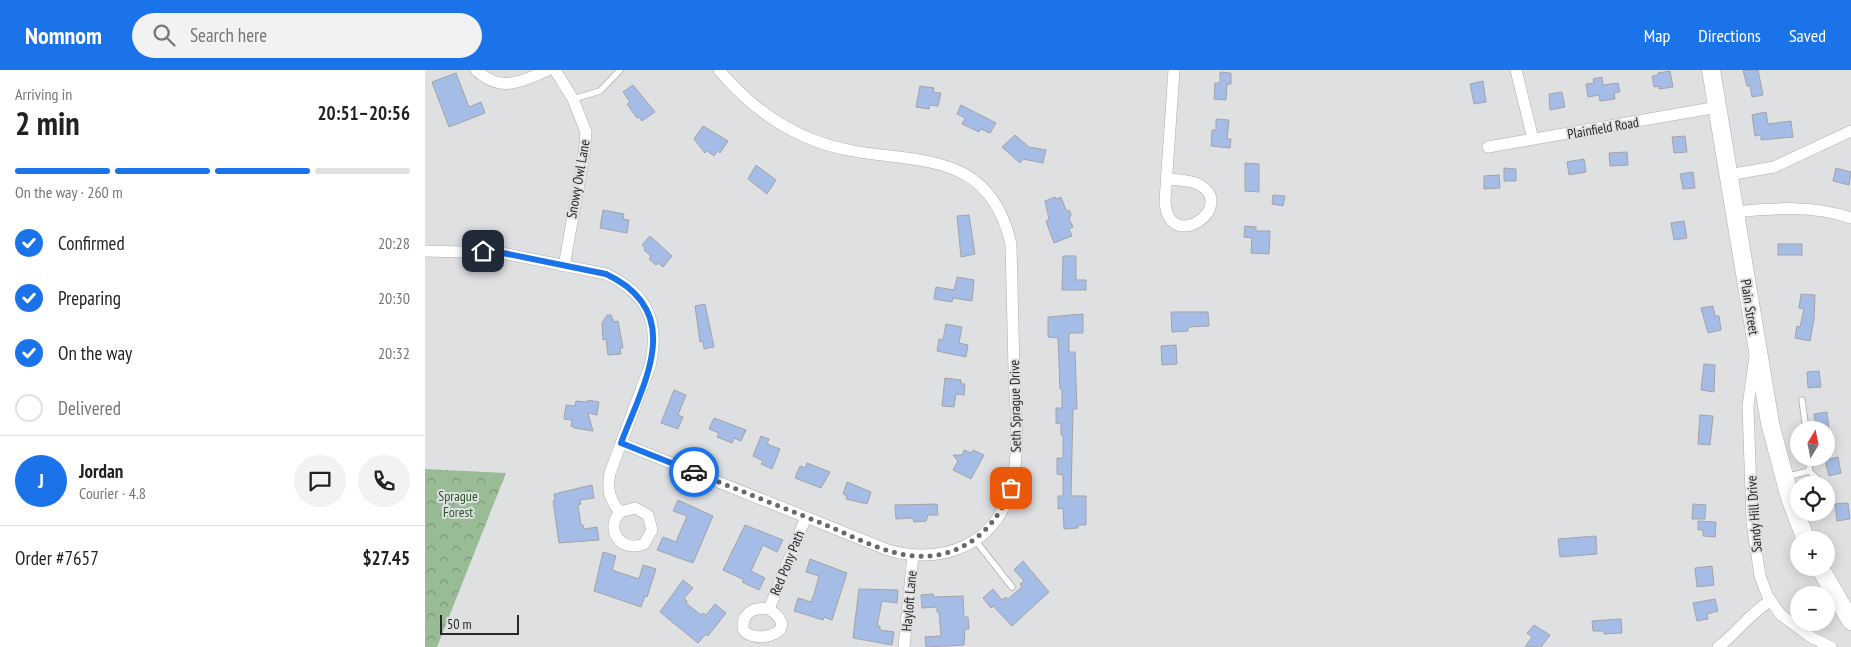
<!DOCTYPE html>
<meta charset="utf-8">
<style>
body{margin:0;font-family:"PT Sans Narrow",sans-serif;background:#f2f2f2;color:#222;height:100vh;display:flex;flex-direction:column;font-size:19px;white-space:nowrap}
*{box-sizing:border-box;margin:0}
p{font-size:16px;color:#767676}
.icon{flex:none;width:28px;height:28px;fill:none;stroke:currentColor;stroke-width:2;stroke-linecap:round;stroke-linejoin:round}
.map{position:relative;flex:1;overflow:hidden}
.drawer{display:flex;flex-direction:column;background:#fff;width:425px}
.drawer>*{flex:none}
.needle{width:32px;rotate:10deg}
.controls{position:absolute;left:1365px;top:351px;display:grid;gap:10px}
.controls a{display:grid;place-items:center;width:45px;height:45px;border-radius:50%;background:#fff;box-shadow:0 2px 12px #0003;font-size:25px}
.scale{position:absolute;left:15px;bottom:12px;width:79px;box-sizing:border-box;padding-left:5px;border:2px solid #282829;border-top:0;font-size:14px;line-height:18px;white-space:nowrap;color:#282829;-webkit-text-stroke:4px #dfe0e2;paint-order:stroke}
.pin{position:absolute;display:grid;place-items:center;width:42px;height:42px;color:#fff;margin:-21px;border-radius:10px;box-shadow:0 2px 8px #0006}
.courier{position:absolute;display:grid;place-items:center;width:50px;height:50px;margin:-25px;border:4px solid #1a73e8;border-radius:50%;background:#fff;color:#222;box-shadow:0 1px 6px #0007}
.overview em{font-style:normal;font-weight:700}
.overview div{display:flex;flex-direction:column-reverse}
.overview{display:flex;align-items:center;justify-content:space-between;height:85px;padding:0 15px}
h1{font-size:32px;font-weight:700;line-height:38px}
.bar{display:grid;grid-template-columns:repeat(4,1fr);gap:8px 5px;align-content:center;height:60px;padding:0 15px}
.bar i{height:6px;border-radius:4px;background:#e0e0e0}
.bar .on{background:#1a73e8}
.bar p{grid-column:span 4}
.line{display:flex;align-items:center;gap:12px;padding:0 15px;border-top:1px solid #e0e0e0}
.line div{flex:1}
.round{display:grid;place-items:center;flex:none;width:52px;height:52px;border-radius:26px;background:#f2f2f2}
ol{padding:0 15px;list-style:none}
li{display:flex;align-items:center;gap:15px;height:55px}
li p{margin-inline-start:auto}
li .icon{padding:5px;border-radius:50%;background:#1a73e8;color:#fff;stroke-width:4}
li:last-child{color:#767676}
li i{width:28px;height:28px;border:2px solid #e0e0e0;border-radius:50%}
header{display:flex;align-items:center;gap:30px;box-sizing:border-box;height:70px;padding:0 25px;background:#1a73e8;color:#fff}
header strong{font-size:24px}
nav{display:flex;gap:28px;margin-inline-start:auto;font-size:18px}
.search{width:350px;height:45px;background:#f2f2f2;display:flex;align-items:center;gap:12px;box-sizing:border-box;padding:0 18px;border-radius:28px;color:#767676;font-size:19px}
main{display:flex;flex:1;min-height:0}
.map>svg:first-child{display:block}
.forest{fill:url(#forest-crowns)}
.building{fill:#a4bce6;stroke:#a3a4a6}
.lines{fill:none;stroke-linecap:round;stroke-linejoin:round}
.service-casing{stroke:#abadaf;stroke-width:7}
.minor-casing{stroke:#abadaf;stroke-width:12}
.primary-casing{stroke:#abadaf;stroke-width:19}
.service{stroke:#fff;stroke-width:5.5}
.minor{stroke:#fff;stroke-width:11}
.primary{stroke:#fff;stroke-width:18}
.done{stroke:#68686a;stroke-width:5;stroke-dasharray:0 9}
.route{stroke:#1a73e8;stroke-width:6}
.labels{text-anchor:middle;stroke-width:4;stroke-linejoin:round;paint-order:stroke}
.street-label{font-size:14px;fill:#282829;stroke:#dfe0e2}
.park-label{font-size:14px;fill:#2a5b29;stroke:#dfe0e2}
</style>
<header>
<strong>Nomnom</strong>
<div class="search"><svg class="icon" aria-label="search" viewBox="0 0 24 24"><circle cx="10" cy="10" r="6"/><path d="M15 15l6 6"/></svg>Search here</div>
<nav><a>Map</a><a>Directions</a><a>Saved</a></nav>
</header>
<main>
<section class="drawer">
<div class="overview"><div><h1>2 min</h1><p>Arriving in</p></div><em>20:51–20:56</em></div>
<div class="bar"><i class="on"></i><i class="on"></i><i class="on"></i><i></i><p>On the way · 260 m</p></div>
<ol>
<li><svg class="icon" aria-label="check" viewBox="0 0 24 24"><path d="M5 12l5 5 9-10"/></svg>Confirmed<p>20:28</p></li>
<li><svg class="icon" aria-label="check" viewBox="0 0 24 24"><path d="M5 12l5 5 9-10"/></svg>Preparing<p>20:30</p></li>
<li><svg class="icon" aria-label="check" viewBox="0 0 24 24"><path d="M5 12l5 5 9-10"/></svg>On the way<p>20:32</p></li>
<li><i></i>Delivered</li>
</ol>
<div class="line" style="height:90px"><b class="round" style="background:#1a73e8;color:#fff">J</b><div><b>Jordan</b><p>Courier · 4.8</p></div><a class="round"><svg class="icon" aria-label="chat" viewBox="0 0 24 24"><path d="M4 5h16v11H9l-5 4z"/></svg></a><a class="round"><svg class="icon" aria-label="phone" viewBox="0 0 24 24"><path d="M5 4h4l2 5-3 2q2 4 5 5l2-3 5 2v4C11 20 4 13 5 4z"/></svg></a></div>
<div class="line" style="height:65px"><div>Order #7657</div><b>$27.45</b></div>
</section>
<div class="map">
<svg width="1426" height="577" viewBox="0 0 1426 577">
<defs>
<pattern id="forest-crowns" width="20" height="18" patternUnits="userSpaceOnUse" patternTransform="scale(1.25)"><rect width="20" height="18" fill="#99bc96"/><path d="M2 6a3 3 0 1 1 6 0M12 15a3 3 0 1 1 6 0" fill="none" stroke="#7d997a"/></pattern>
</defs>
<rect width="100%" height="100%" fill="#dfe0e2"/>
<!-- forest -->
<path class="forest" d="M 0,399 L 81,403 L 12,577 L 0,577 Z"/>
<!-- building -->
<g class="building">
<path d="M 1318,0 L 1333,0 L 1338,25 L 1327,27 L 1325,16 L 1322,16 Z"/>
<path d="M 1245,1 L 1248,17 L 1234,19 L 1234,16 L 1229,17 L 1227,6 L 1233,5 L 1233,3 Z"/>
<path d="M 795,2 L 806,3 L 806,14 L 802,14 L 801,30 L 789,29 L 790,13 L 795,13 Z"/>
<path d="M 31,3 L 44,37 L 56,32 L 60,43 L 24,57 L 7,12 Z"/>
<path d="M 1177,7 L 1178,15 L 1193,13 L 1195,22 L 1189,23 L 1190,29 L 1175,31 L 1174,25 L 1163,27 L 1161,14 L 1169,13 L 1168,9 Z"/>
<path d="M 1058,11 L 1061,32 L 1049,34 L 1045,14 Z"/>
<path d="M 208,15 L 230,42 L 217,51 L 214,47 L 212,48 L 202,34 L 205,32 L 198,22 Z"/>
<path d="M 495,16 L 509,18 L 508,22 L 516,23 L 513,36 L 505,35 L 504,39 L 491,37 Z"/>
<path d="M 1137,22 L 1140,37 L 1125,40 L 1124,24 Z"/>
<path d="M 536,35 L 571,53 L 565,63 L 556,59 L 554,62 L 537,54 L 540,48 L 532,44 Z"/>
<path d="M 1341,42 L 1343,54 L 1366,51 L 1368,67 L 1336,70 L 1336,65 L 1330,66 L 1327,45 Z"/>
<path d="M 791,49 L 804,50 L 802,69 L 806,69 L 805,78 L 786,76 L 787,60 L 791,60 Z"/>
<path d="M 278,56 L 303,71 L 295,83 L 293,81 L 289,86 L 282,81 L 280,83 L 269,69 Z"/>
<path d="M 590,65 L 604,77 L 621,80 L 618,93 L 598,89 L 595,93 L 577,77 Z"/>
<path d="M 1260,66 L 1262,82 L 1249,83 L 1247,67 Z"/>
<path d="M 1202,82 L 1203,95 L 1185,96 L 1184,83 Z"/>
<path d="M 1159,89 L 1161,102 L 1144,105 L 1142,92 Z"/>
<path d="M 820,93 L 834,94 L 834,122 L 820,121 Z"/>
<path d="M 331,95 L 351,110 L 342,124 L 323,109 Z"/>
<path d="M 1079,98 L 1091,99 L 1091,111 L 1079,111 Z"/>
<path d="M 1411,98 L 1426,102 L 1424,115 L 1408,111 Z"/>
<path d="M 1268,102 L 1270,118 L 1258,119 L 1255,104 Z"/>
<path d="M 1074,105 L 1075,118 L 1059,119 L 1059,106 Z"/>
<path d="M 848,125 L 860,126 L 858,136 L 847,134 Z"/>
<path d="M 630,127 L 631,129 L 636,127 L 641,140 L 645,141 L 646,145 L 644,149 L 648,157 L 644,159 L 647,166 L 629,173 L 621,151 L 624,149 L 620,131 Z"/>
<path d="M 178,140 L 199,144 L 198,149 L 204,150 L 202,163 L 175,158 Z"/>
<path d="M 544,145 L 550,184 L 536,187 L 532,146 Z"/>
<path d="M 1259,151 L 1262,168 L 1249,170 L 1246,153 Z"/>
<path d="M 820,156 L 831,157 L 831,161 L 845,161 L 844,184 L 826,183 L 827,168 L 819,167 Z"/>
<path d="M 225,166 L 247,186 L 238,197 L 233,193 L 231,195 L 224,189 L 226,186 L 219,180 L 220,178 L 217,175 Z"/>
<rect x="1353" y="174" width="24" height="11"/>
<path d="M 638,186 L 651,186 L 651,210 L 661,210 L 661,220 L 637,220 Z"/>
<path d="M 532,207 L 549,210 L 547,231 L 528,228 L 527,232 L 509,229 L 511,217 L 529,220 Z"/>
<path d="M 1376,224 L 1390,225 L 1389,249 L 1385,271 L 1370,268 L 1372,256 L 1375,257 L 1379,239 L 1374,238 Z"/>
<path d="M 280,234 L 289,277 L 279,279 L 278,271 L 275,272 L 270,236 Z"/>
<path d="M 1288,236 L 1290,246 L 1294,246 L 1296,260 L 1283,263 L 1276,238 Z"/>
<path d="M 746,242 L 783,242 L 784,256 L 763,257 L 763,261 L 747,262 Z"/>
<path d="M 658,244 L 658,263 L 644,263 L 644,282 L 650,282 L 652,339 L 648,339 L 646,426 L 661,426 L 661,455 L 653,455 L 653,458 L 639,459 L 638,438 L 633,439 L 633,426 L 638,426 L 638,405 L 632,404 L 632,388 L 638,388 L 638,365 L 636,365 L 636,354 L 631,353 L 631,338 L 637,338 L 637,319 L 635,319 L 633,268 L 623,267 L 623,247 Z"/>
<path d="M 182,245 L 186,245 L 189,252 L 193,251 L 198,278 L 195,278 L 196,284 L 183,285 L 181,269 L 178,270 L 177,253 Z"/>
<path d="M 521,254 L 537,257 L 534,273 L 543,275 L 541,287 L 512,281 L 514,269 L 518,270 Z"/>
<path d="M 751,275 L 752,294 L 737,295 L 736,276 Z"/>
<path d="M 1279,294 L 1290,295 L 1289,322 L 1276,320 Z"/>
<path d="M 1394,301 L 1396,317 L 1383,318 L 1382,302 Z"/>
<path d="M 520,308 L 536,310 L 536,314 L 540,314 L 539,325 L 531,324 L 529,337 L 517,336 Z"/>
<path d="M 249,320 L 261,325 L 253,345 L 258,347 L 253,359 L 236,353 Z"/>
<path d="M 163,330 L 174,332 L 172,345 L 163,343 L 168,361 L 150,358 L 146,356 L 147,350 L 139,349 L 141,335 L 150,336 L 151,331 L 162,332 Z"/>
<path d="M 1402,342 L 1404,359 L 1392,360 L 1389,344 Z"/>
<path d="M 1275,345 L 1288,346 L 1285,375 L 1273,374 Z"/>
<path d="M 289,348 L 321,360 L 316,371 L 309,368 L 307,373 L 292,367 L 294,363 L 284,359 Z"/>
<path d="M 336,366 L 344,369 L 342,374 L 355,379 L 347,399 L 336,394 L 338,391 L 328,386 Z"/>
<path d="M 539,380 L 546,383 L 548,380 L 559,385 L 546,409 L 528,400 L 533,391 L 528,385 L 537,385 Z"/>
<path d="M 1413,387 L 1416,403 L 1404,406 L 1400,390 Z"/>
<path d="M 382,393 L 405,402 L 396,418 L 370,408 L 375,396 L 380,398 Z"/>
<path d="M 422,412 L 446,422 L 442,434 L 421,429 L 422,426 L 418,424 Z"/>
<path d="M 167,415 L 169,428 L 155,430 L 156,434 L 153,435 L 156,455 L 158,455 L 159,459 L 172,457 L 174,470 L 134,473 L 128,431 L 130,430 L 129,424 Z"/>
<path d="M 253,430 L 288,446 L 268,493 L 232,480 L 238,467 L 251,472 L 262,446 L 248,441 Z"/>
<path d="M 1423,433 L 1425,449 L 1412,451 L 1410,434 Z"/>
<path d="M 512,434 L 513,445 L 503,445 L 501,451 L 489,452 L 488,448 L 471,449 L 470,435 Z"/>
<path d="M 1268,434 L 1281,435 L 1280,449 L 1267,449 Z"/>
<path d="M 1273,451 L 1291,452 L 1290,467 L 1278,466 L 1278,460 L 1273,460 Z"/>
<path d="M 320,455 L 358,470 L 352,482 L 338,475 L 326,501 L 340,508 L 334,520 L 317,512 L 319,510 L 298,500 Z"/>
<path d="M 1171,466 L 1172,484 L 1135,487 L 1133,469 Z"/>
<path d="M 178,482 L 191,486 L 187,500 L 214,509 L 218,495 L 231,499 L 222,527 L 220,526 L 216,537 L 169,521 Z"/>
<path d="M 385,489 L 422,503 L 407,550 L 399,547 L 398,550 L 369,541 L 373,528 L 386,532 L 389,524 L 394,506 L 381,502 Z"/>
<path d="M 598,491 L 624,522 L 587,556 L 568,536 L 566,538 L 558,528 L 568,519 L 577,530 L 581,527 L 583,529 L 597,517 L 595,514 L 599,511 L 589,500 Z"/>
<path d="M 1287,496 L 1289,515 L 1272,517 L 1270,498 Z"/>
<path d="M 258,510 L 268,518 L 259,528 L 262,531 L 261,533 L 276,545 L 278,543 L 281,545 L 290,534 L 301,543 L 283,566 L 281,564 L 273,573 L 235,542 Z"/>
<path d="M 434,519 L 473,520 L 472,533 L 457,531 L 452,556 L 455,556 L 455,560 L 469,562 L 467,575 L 428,568 Z"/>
<path d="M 508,524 L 509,527 L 538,526 L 539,547 L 543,547 L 544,559 L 540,559 L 539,575 L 501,577 L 500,567 L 516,566 L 514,542 L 512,542 L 512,537 L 497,538 L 496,525 Z"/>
<path d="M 1290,529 L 1293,541 L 1282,544 L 1283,549 L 1272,551 L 1268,533 Z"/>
<path d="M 1196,549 L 1197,563 L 1179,564 L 1179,561 L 1168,561 L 1167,551 Z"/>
<path d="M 1109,555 L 1125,565 L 1116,577 L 1100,577 L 1107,567 L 1102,563 Z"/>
</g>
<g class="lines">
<defs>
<g id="service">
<path d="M 148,29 L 175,21 L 195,0"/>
<path d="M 1377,330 L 1381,360"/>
<path d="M 1384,401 L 1399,415"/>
<path d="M 1361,407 L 1384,401 L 1385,388"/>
<path d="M 1401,418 L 1404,421"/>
<path d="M 550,470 L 587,517"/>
</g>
<g id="minor">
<path d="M 51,0 C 76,23 96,12 123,0"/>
<path d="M 130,0 L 148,29 L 161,62 L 159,86 L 139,196"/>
<path d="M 1091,0 L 1108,69"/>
<path d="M 1063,77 L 1293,37"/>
<path d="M 1303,105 L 1349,97 L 1426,61"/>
<path d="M 742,109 C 752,110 764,110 773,114 C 815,136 743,186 740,131 L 749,0"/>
<path d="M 1310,142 C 1349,138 1388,135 1426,148"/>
<path d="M 0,181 L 77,183 L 181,204 C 223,224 235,252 225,296 L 185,403 C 182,419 184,429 195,442 C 179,461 197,483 219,474 L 227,460 L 223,445 L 210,438 L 195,442"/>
<path d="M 1330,286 L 1323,336 L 1327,452 L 1335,506 L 1343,527 L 1356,545 L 1386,567 L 1406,577"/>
<path d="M 196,373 L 463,480 C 517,495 571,476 586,417 C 596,379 590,338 589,299 C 588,258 587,216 586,174 C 561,65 470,101 391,71 C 353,57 320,31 294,0"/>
<path d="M 344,539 C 384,566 315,577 318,555 C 319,541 331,537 344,539 L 381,447"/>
<path d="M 479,577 L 488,485"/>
<path d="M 1293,577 C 1312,563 1325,543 1345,531"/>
</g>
<g id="primary">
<path d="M 1286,0 L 1345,353 L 1365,428 L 1381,470"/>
<path d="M 1395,498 L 1426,551"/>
</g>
</defs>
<!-- service casing -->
<use href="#service" class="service-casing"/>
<!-- minor casing -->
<use href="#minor" class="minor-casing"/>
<!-- primary casing -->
<use href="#primary" class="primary-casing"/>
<!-- service -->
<use href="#service" class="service"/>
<!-- minor -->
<use href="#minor" class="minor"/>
<!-- primary -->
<use href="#primary" class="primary"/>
</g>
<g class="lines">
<!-- done -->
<path class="done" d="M 269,402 C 311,419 354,436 396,453 C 423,464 452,480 481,485 C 531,493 570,463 586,418"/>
<!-- route -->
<path class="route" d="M 58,181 L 78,183 L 181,204 C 262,242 219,312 196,373 L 269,402"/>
</g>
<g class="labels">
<!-- street labels -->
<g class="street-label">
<text transform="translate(1178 58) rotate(-10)" y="5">Plainfield Road</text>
<text transform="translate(153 109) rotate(-80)" y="5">Snowy Owl Lane</text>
<text transform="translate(1325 237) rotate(81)" y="5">Plain Street</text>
<text transform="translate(590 336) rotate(-91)" y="5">Seth Sprague Drive</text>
<text transform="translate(1329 444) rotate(-94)" y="5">Sandy Hill Drive</text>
<text transform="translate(362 493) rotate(-68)" y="5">Red Pony Path</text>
<text transform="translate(484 531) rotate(-85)" y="5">Hayloft Lane</text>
</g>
<!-- park labels -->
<g class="park-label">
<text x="33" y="431">Sprague<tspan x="33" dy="16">Forest</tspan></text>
</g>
</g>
</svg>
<div class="controls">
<a><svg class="needle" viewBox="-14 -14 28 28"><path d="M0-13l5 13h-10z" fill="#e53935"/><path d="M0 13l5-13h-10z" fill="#767676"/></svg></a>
<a><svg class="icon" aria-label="locate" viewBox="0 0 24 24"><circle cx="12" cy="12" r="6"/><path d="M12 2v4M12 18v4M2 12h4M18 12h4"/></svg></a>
<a>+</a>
<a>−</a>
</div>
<div class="scale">50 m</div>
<div class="pin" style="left:586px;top:418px;background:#ea580c"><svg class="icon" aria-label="bag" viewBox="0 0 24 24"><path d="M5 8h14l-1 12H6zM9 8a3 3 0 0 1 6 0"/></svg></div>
<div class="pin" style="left:58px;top:181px;background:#1f2937"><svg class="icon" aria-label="home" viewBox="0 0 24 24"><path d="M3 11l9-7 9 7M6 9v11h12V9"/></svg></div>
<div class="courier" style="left:269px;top:402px"><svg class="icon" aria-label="car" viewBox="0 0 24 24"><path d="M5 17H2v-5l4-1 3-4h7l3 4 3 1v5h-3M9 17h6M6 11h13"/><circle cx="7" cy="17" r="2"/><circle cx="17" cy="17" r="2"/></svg></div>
</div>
</main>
